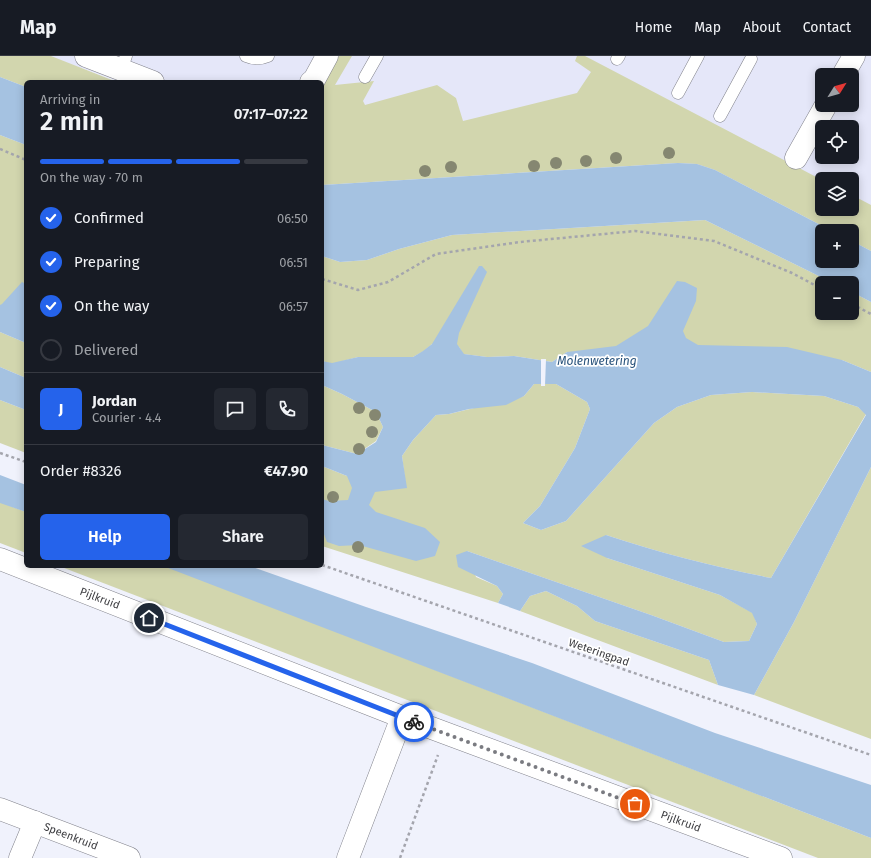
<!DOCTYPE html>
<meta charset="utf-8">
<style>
body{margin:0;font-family:"Fira Sans",sans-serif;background:#242831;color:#f1f3f6;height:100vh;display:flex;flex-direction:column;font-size:15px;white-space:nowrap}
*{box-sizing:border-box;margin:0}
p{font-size:13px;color:#9ea1a6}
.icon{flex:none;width:22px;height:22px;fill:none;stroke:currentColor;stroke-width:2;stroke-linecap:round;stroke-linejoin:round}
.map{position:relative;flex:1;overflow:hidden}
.details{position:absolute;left:24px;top:24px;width:300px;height:488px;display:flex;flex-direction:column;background:#171b24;border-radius:6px;box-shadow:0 2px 10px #0003}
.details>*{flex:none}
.needle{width:26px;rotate:53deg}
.tools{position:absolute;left:815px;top:12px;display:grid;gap:8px}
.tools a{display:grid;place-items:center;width:44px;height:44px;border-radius:6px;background:#171b24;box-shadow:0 2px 10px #0003;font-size:20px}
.pin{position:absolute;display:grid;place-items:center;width:34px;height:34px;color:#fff;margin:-17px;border:2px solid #fff;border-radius:50%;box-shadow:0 1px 4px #0007}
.courier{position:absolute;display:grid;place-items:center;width:40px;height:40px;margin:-20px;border:3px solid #2563eb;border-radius:50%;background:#fff;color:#222;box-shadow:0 1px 5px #0007}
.head em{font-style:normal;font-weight:600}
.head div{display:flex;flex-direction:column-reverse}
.head{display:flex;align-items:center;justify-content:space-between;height:68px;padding:0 16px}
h1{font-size:26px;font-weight:600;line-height:30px}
.bar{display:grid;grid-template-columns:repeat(4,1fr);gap:6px 4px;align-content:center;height:48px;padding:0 16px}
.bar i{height:5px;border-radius:3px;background:#363941}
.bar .active{background:#2563eb}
.bar p{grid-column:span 4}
.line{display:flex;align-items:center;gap:10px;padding:0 16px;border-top:1px solid #363941}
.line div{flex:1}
.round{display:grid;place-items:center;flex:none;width:42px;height:42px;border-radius:6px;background:#242831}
ol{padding:0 16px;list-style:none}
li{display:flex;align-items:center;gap:12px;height:44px}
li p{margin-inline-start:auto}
li .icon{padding:4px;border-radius:50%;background:#2563eb;color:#fff;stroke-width:4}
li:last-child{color:#9ea1a6}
li i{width:22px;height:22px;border:2px solid #363941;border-radius:50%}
.primary-button{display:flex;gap:8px;margin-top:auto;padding:8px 16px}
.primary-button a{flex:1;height:46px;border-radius:6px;background:#2563eb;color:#fff;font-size:16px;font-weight:600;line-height:46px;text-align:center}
.primary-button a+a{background:#242831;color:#f1f3f6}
header{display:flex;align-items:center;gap:24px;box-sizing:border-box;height:56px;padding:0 20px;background:#171b24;border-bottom:1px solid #363941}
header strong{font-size:19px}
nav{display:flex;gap:22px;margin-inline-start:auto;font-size:14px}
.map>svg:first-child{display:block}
.built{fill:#e5e7f9;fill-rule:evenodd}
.green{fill:#d2d6ae}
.water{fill:#a5c2e1}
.pier{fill:#f0f2fc}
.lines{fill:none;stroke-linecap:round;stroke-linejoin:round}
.service-casing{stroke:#81828b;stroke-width:13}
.minor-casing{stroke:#81828b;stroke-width:23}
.path{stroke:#a4a5ad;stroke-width:2.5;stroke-dasharray:3 3;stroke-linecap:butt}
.service{stroke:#fff;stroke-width:12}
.minor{stroke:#fff;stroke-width:22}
.tree{fill:#858771}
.done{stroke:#7a7b81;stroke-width:4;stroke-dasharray:0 7.2}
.route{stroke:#2563eb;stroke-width:5}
.labels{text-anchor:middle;stroke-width:3.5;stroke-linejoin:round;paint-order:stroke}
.street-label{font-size:11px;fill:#3b3b3f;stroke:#fff}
.water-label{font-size:12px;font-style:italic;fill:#28527b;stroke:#fff}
</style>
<header>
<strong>Map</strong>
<nav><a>Home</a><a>Map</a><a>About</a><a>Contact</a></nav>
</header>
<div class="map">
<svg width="871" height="802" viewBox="0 0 871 802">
<rect width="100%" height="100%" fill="#f0f2fc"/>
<!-- built -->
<path class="built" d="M 46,0 L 871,0 L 871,161 L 852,153 L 852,123 L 822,123 L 822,148 L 624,96 L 322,78 L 322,26 L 122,26 ZM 822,19 L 852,19 L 852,49 L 822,49 ZM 822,71 L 852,71 L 852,101 L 822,101 Z"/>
<!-- green -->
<g class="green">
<path d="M 0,0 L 51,0 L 117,26 L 26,26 L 26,31 L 0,21 Z"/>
<path d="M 339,0 L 352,0 L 335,29 L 374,25 L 363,45 L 365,49 L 437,29 L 456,42 L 463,65 L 577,37 L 591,16 L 575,5 L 577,0 L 585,0 L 822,124 L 822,153 L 852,153 L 852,139 L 871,149 L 871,195 L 852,185 L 852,175 L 832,175 L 715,114 L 697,108 L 678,107 L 322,129 L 322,29 Z"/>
<path d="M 0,79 L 26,89 L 26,256 L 0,249 Z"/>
<path d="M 705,164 L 833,227 L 822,227 L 822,257 L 852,257 L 852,236 L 871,246 L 871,316 L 842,304 L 567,296 L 552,306 L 514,300 L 487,301 L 463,298 L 459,291 L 432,288 L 424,295 L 413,301 L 358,301 L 332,308 L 322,305 L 322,200 L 340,206 L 367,204 L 399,193 L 452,179 Z"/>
<path d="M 0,276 L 26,287 L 26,322 L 0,311 Z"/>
<path d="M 534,328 L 556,328 L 587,346 L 590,353 L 575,392 L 540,450 L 523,467 L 541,474 L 566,465 L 654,367 L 677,351 L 711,339 L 752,336 L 824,340 L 858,351 L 866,358 L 771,522 C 716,511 660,497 606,479 L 607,502 L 720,539 L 753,557 L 757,568 L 749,585 L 724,586 L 651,559 L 467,495 L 476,521 L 497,530 L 503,538 L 498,547 L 322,490 L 322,410 L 347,420 L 406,432 L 402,400 L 413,384 L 436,359 L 449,358 L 524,340 Z"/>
<path d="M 322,329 L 342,338 L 376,356 L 383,371 L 376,385 L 357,398 L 322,389 Z"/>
<path d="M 0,344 L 26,354 L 26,397 L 0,387 Z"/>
<path d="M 871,411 L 871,683 L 754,639 L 794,566 Z"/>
<path d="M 0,446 L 26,456 L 26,497 L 0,487 Z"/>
<path d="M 59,510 L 166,510 L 871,782 L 871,802 L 818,802 Z"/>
<path d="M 546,535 L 577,550 L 595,565 L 709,604 L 718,629 L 520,555 L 530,540 Z"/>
</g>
<!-- water -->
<g class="water">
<path d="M 0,21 L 26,31 L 26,89 L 0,79 Z"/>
<path d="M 678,107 L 697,108 L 715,114 L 832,175 L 822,175 L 822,205 L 852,205 L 852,185 L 871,195 L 871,246 L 852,236 L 852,227 L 833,227 L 705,164 L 452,179 L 399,193 L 367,204 L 340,206 L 322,200 L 322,129 Z"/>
<path d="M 479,210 L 482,210 L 487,216 L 459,277 L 457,288 L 464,298 L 487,301 L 514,300 L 552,306 L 567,296 L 616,290 L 648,270 L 677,225 L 685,226 L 697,232 L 696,245 L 683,275 L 686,282 L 698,289 L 787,291 L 842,304 L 871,316 L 871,411 L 794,566 L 754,639 L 718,629 L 709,604 L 595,565 L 577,550 L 546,535 L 530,540 L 520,555 L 498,547 L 503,538 L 497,530 L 458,511 L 456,499 L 467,495 L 651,559 L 724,586 L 749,585 L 757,568 L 752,557 L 720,539 L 607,502 L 581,490 L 606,479 C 660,497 716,511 771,522 L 866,359 L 858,351 L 824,340 L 752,336 L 711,339 L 677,351 L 654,367 L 566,465 L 541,474 L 523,467 L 540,450 L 575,392 L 590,353 L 587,346 L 556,328 L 534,328 L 524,340 L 506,349 L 469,353 L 449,358 L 436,359 L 413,384 L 402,400 L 407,432 L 375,436 L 369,449 L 376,456 L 425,472 L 440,486 L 435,500 L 416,505 L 359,489 L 339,490 L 327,486 L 322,473 L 322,443 L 329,445 L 348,444 L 352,432 L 347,420 L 322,410 L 322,389 L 357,398 L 376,386 L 383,371 L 376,356 L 342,338 L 322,329 L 322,305 L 332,307 L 358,301 L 413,301 L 423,295 L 432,288 Z"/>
<path d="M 22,226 L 26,228 L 26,287 L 0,276 L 0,249 L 2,248 Z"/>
<path d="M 0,311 L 26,322 L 26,354 L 0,344 Z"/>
<path d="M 0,419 L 26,429 L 26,456 L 0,447 Z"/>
<path d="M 163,510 L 250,510 L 366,551 L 532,607 L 715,677 L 871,729 L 871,782 Z"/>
</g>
<!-- pier -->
<path class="pier" d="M 541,303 L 546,303 L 545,330 L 541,330 Z"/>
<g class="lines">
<defs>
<g id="service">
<path d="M 246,0 C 253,3 261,3 268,0"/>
<path d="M 617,3 L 619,0"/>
<path d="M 121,14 L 126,0"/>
<path d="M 365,21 L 377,0"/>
<path d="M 678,37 L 698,0"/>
<path d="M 720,60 L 751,3"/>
</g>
<g id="minor">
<path d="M 86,0 L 153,26"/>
<path d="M 843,19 L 854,0"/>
<path d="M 311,26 L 314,24 L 327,0"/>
<path d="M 796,102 L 826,49"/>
<path d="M 0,503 L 402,661 L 781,802"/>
<path d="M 0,753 L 129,802"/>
<path d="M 20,802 L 35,766"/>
<path d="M 348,802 L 402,661"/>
</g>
</defs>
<!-- service casing -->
<use href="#service" class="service-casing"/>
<!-- minor casing -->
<use href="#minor" class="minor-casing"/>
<!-- path -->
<g class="path">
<path d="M 0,93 L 26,104"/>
<path d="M 322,223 L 358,234 L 388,226 L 436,198 L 520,186 L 635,175 L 714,185 L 792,217 L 822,233"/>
<path d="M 852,248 L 871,258"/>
<path d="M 0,397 L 26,406"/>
<path d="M 322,509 L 871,699"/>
<path d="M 400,802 L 438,699"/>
</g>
<!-- service -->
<use href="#service" class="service"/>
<!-- minor -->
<use href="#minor" class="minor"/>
</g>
<!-- trees -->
<g class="tree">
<circle cx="669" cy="97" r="6"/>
<circle cx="616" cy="102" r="6"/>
<circle cx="586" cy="105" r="6"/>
<circle cx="556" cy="107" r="6"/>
<circle cx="534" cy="110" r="6"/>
<circle cx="451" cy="111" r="6"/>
<circle cx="425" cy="115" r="6"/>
<circle cx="359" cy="352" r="6"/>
<circle cx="375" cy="359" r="6"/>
<circle cx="372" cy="376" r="6"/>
<circle cx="359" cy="393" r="6"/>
<circle cx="333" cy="441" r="6"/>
<circle cx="358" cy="491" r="6"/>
</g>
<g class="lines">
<!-- done -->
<path class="done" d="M 414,666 L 635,748"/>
<!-- route -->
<path class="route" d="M 149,562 L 414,666"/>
</g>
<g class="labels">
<!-- street labels -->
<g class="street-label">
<text transform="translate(100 542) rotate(21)" y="4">Pijlkruid</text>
<text transform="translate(599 596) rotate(19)" y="4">Weteringpad</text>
<text transform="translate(681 765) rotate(20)" y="4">Pijlkruid</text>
<text transform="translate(71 780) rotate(21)" y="4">Speenkruid</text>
</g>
<!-- water labels -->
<g class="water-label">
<text x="597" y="309">Molenwetering</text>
</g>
</g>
</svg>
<div class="tools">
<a><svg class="needle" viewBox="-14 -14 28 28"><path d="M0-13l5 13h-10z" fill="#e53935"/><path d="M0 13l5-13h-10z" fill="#9ea1a6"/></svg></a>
<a><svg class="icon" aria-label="locate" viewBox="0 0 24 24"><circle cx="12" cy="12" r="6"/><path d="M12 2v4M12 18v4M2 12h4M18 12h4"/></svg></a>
<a><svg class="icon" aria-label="layers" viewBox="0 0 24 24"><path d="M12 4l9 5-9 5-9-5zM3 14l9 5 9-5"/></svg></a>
<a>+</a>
<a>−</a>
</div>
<div class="pin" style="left:635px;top:748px;background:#ea580c"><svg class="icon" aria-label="bag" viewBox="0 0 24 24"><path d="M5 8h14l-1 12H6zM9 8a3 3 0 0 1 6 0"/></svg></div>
<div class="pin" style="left:149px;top:562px;background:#1f2937"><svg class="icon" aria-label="home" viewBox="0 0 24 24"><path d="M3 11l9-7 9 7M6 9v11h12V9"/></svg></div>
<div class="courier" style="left:414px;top:666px"><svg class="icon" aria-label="bike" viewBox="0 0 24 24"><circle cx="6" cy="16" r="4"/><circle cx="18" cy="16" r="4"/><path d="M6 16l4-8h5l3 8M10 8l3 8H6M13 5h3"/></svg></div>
<section class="details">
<div class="head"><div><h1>2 min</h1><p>Arriving in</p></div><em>07:17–07:22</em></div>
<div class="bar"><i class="active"></i><i class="active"></i><i class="active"></i><i></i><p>On the way · 70 m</p></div>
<ol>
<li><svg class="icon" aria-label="check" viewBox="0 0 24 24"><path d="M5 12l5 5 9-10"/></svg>Confirmed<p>06:50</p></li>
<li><svg class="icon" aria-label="check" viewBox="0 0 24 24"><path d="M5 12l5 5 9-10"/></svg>Preparing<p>06:51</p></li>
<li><svg class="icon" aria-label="check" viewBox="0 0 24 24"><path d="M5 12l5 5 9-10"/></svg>On the way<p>06:57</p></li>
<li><i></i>Delivered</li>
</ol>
<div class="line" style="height:72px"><b class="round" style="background:#2563eb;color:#fff">J</b><div><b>Jordan</b><p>Courier · 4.4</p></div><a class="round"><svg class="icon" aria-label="chat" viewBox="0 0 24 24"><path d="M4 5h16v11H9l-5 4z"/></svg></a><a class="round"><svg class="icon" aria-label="phone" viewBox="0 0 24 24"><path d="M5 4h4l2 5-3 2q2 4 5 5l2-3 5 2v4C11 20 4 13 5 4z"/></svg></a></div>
<div class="line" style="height:52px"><div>Order #8326</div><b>€47.90</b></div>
<div class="primary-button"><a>Help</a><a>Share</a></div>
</section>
</div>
